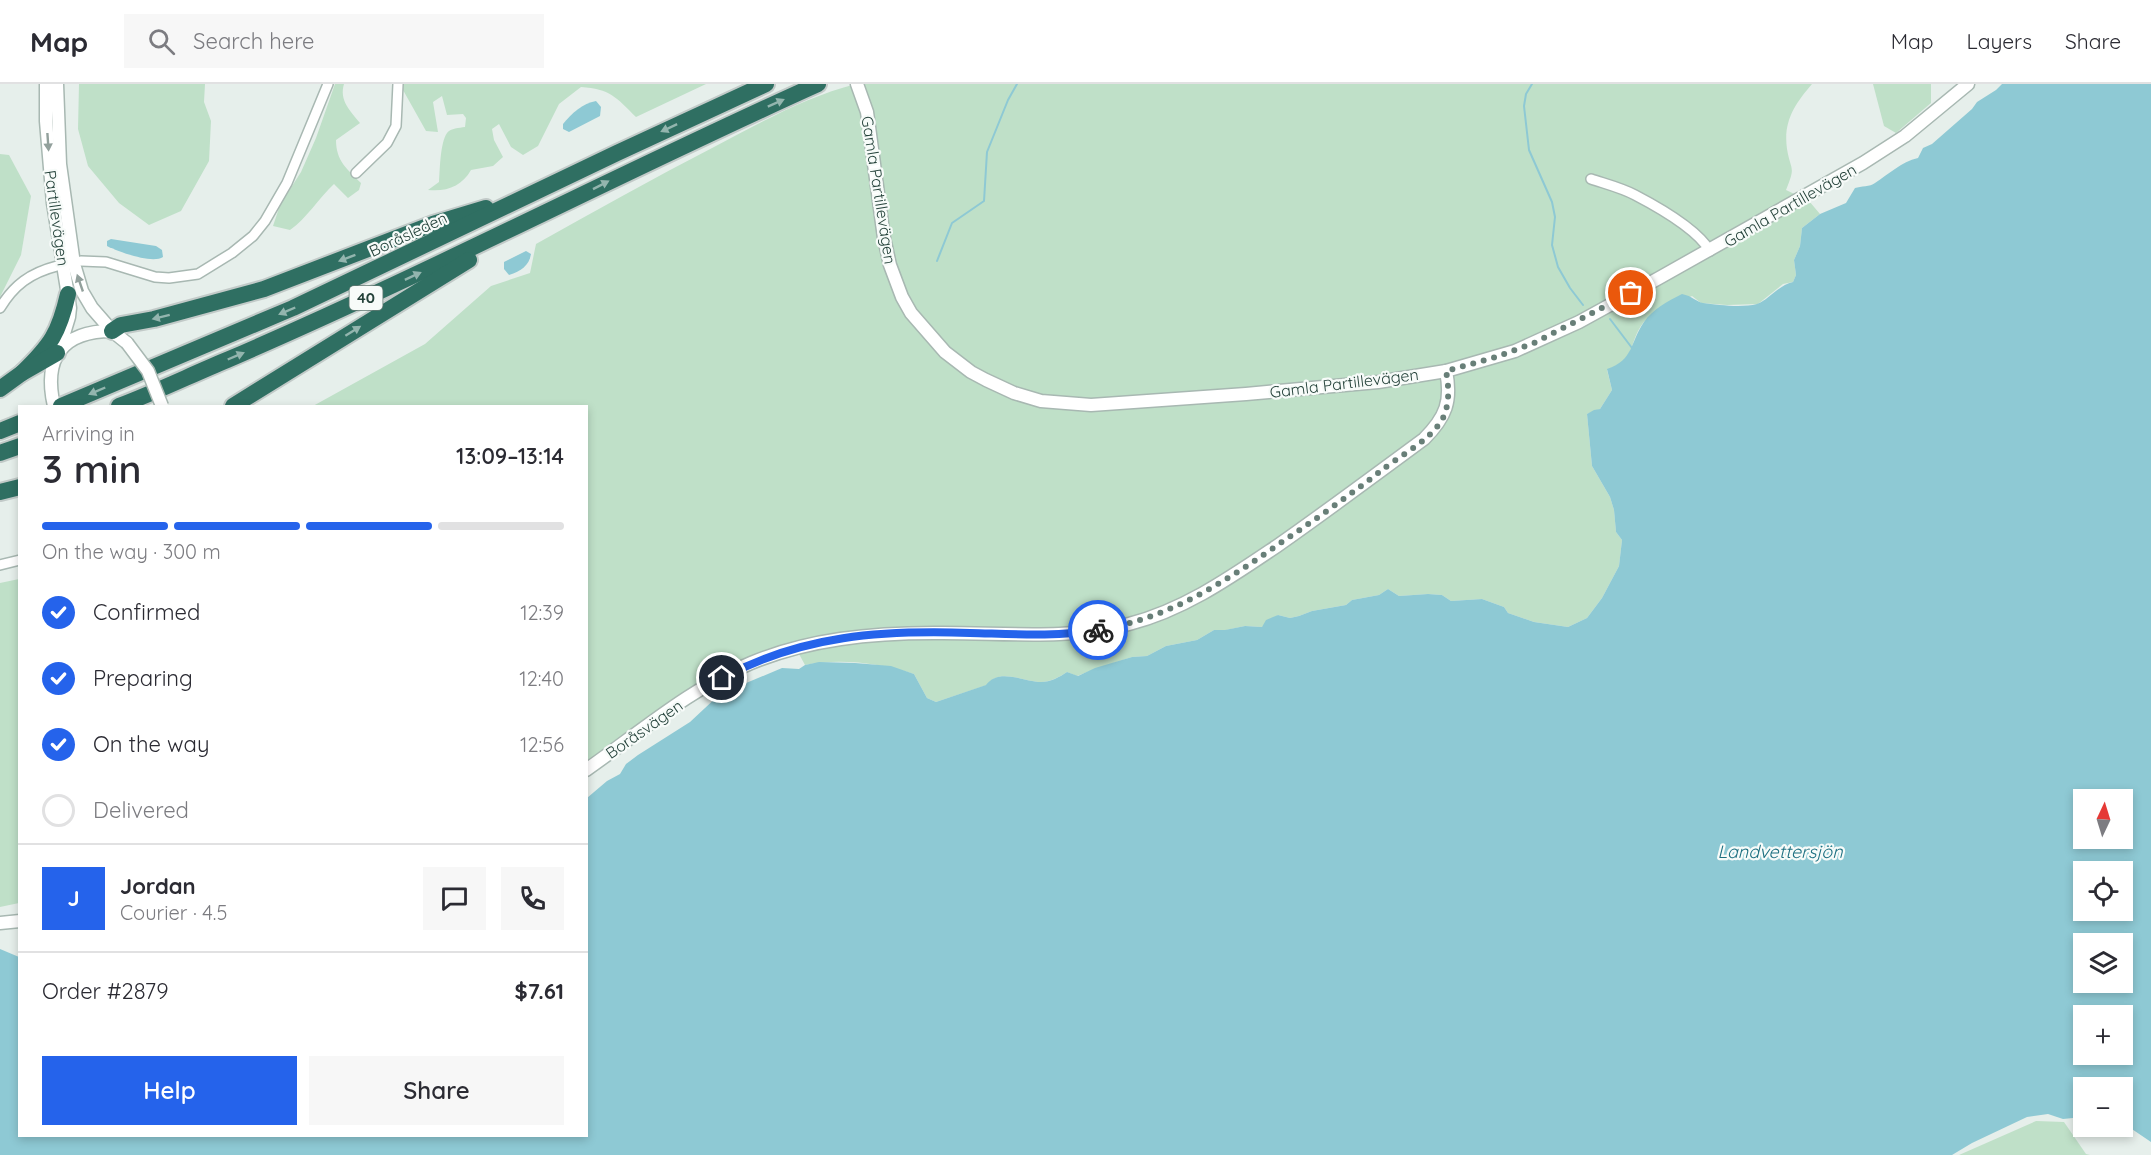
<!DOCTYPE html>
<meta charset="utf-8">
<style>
body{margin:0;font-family:Quicksand,sans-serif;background:#f7f7f7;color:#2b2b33;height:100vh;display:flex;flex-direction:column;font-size:22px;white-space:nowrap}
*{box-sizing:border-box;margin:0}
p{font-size:20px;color:#7c7c81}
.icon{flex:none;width:33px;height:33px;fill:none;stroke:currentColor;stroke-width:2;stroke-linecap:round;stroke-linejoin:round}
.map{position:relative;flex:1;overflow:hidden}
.side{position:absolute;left:18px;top:321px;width:570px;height:732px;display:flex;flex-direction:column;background:#fff;border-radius:0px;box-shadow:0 3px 9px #0003}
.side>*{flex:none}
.needle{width:39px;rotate:4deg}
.fabs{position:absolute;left:2073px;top:705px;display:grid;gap:12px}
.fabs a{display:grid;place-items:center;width:60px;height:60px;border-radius:0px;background:#fff;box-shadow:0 3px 9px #0003;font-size:30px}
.pin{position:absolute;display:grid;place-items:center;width:51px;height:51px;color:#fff;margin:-26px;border:3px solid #fff;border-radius:50%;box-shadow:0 2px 6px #0007}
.courier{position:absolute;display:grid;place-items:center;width:60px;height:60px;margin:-30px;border:4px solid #2563eb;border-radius:50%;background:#fff;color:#222;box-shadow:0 2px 8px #0007}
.head em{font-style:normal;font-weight:600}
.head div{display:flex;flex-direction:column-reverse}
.head{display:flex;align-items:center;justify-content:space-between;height:102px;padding:0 24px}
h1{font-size:39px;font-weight:600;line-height:45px}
.bar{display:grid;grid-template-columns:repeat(4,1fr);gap:9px 6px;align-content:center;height:72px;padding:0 24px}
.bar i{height:8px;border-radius:4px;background:#e1e1e2}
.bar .selected{background:#2563eb}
.bar p{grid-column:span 4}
.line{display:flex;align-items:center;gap:15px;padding:0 24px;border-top:2px solid #e1e1e2}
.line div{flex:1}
.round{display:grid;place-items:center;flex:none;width:63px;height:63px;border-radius:0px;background:#f7f7f7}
ol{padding:0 24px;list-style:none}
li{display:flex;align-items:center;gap:18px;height:66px}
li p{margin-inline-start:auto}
li .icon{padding:6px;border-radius:50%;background:#2563eb;color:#fff;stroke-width:4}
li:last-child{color:#7c7c81}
li i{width:33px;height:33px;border:3px solid #e1e1e2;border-radius:50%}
.primary-button{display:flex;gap:12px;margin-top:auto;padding:12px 24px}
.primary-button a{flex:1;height:69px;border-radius:0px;background:#2563eb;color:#fff;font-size:24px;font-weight:600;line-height:69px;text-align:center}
.primary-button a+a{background:#f7f7f7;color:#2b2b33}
header{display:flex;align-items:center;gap:36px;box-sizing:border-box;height:84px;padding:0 30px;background:#fff;border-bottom:2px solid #e1e1e2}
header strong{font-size:28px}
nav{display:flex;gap:33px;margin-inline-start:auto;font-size:21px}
.search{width:420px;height:54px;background:#f7f7f7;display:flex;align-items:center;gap:15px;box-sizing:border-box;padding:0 21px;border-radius:0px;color:#7c7c81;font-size:22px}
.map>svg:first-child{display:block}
.green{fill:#bfe0c8}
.water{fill:#8ec9d4;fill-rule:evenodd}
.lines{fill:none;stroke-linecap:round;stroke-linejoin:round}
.stream{stroke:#8ec9d4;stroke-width:2}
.minor-casing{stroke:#a8b8b2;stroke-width:12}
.tertiary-casing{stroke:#a8b8b2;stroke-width:15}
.motorway-casing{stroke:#c2cac8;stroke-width:20}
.minor{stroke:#fff;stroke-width:9}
.tertiary{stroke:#fff;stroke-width:12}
.motorway{stroke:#2f6f62;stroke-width:16}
.tertiary-bridge-casing{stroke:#a8b8b2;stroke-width:15;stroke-linecap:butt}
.tertiary-bridge{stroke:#fff;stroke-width:12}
.oneway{fill:#93b5ae}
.oneway2{fill:#92a09c}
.done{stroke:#687f78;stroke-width:6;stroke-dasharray:0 10.8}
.route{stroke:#2563eb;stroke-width:8}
.labels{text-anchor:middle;stroke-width:4.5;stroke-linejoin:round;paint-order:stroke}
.shield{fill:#f7fbf9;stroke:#637a73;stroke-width:1.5}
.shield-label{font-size:15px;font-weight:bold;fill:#24423a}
.street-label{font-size:16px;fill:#24423a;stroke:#f7fbf9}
.water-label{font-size:18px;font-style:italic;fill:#1c6f80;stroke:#f7fbf9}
</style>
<header>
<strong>Map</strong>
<div class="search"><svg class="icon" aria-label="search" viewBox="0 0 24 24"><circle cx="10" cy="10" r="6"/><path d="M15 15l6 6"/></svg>Search here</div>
<nav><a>Map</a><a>Layers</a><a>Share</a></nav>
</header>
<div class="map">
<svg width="2151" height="1071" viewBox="0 0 2151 1071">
<rect width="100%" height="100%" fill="#e6efeb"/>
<!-- green -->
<g class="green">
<path d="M 79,0 L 205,0 L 204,18 L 211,37 L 209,77 L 181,127 L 149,141 L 119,119 L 88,82 L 78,45 Z"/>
<path d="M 335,0 L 344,0 C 339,16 350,27 360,39 L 336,56 C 336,77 347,85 361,99 L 359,106 L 348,114 L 334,100 C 319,114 306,135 290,146 L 273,142 L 280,121 L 301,88 L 316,54 Z"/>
<path d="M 404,0 L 706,0 L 636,33 C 616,13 610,5 581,3 L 559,20 L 538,62 L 523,71 L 511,63 L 499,40 L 492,45 L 494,56 L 503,73 L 493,82 L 471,86 C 462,102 447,108 428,106 L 439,98 C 440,86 440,59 447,49 C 451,44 459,44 465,43 L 466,34 L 463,30 L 447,31 L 442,12 L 433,18 L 438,48 L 426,47 L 403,6 Z"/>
<path d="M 856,0 L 1812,0 C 1795,20 1783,37 1787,65 C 1791,88 1796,81 1786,106 L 1809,117 L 1820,130 L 1802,144 L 1800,162 L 1794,176 L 1796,191 L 1793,198 L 1783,200 L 1758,220 L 1727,221 L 1701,219 L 1692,212 C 1682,217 1649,231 1643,239 C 1628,259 1637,275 1607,286 L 1612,306 L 1600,325 L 1587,330 L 1592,382 L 1610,413 L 1614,426 L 1616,448 L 1622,456 L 1619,482 L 1602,514 L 1587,534 L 1568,543 L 1534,538 L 1508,529 L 1504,523 L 1482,515 L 1451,517 L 1442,511 L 1428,510 L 1399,512 L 1388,505 L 1379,511 L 1352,516 L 1346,521 L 1312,527 L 1299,532 L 1290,534 L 1278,531 L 1262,543 L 1245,542 L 1226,546 L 1214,546 L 1197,556 L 1166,562 L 1147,572 L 1132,573 L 1095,585 L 1077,592 L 1067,588 C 1060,593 1049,598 1041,598 C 1024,598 999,583 987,601 L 936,618 L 927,614 L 914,590 C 880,579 840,574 805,581 L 793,559 L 587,677 L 586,322 L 313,322 L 425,260 L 491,202 L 530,189 L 536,160 C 595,127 654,94 714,63 C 760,39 805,13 856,0 Z"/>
<path d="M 1873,0 L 1931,0 L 1931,19 L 1896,49 L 1884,42 Z"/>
<path d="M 0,70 L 9,71 L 31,112 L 21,171 L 0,213 Z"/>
<path d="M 19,495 L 19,819 L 0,823 L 0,499 Z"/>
<path d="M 2036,1037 L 2064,1038 L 2086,1070 L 2090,1071 L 1959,1071 Z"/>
</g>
<!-- water -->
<g class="water">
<path d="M 2002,0 L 2151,0 L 2151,1058 L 2123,1039 L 2122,1004 L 2084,1004 L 2083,1027 L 2073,1034 L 2063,1035 L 2048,1030 L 2027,1033 L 1972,1059 L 1952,1071 L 0,1071 L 0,865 L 19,873 L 20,1052 L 586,1052 L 587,714 L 607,697 L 620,690 L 626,680 L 638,671 L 690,638 L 720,610 L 782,584 L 799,585 L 805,581 L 819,578 L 855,579 L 891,582 L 914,590 L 927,614 L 936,618 L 986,601 C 999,583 1024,598 1041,598 C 1050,598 1060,593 1067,588 L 1078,592 L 1095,584 L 1132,573 L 1147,572 L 1166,562 L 1197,556 L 1214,546 L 1225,546 L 1245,542 L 1262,543 L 1266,536 L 1278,531 L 1290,534 L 1299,532 L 1312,527 L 1346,521 L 1352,516 L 1379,511 L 1388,505 L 1399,512 L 1428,510 L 1442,511 L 1451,517 L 1482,515 L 1504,523 L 1508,529 L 1534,538 L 1568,543 L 1587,534 L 1602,514 L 1619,482 L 1622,456 L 1616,448 L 1614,426 L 1610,413 L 1592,382 L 1587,330 L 1594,326 L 1600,325 L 1612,306 L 1607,285 C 1634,276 1630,258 1644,238 C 1653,225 1668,217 1682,210 C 1692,212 1697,218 1703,219 C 1718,221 1742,224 1757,220 C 1769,216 1777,202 1793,198 L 1796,191 L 1794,176 L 1800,162 L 1802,144 L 1820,130 L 1846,119 L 1855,104 C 1861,102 1870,103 1875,99 C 1889,90 1901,78 1918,74 L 1923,64 L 1932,60 L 1972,25 L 1977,18 L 1996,6 ZM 2084,716 L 2122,716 L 2122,754 L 2084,754 ZM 2084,788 L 2122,788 L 2122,826 L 2084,826 ZM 2084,860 L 2122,860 L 2122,898 L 2084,898 ZM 2084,932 L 2122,932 L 2122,970 L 2084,970 Z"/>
<path d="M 596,17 L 601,23 L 600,32 L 569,48 L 563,45 L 563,40 C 571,30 583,19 596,17 Z"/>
<path d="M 111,155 L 156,162 L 162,166 L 163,173 C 152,180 119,168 107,162 L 107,157 Z"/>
<path d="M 526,167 L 531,170 C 529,182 521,187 509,191 L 504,185 L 504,178 Z"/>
</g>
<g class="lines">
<!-- stream -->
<g class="stream">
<path d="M 1532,0 L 1526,10 L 1524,22 L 1529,66 L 1552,118 L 1555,133 L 1552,161 L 1558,183 L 1570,204 L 1583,221"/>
<path d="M 937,177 L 952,139 L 984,117 L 987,68 L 1008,16 L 1017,0"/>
<path d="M 1610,235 L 1632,264"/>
</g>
<defs>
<g id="minor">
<path d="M 356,89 L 387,59 L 396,42 L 398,0"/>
<path d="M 1591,95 C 1606,100 1622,104 1635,111 C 1658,123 1697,145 1710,167"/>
<path d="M 81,177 L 106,178 L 155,193 L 169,194 L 198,190 L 232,169 L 253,152 L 265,137 L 287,99 L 328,0"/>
<path d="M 0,224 C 14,201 30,189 57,182"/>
<path d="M 0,481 L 20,476"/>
</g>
<g id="tertiary">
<path d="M 46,0 L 46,37 L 53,119 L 70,224 L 69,233 L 59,266"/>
<path d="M 57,0 L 60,80 L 74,180 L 82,207 L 92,224 L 112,247"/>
<path d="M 857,0 L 867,28 L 884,154 L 890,181 L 902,213 L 911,229 L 945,268 L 971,288 L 986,296 L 1014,309 L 1041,317 L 1091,321 L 1246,310 L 1378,298 L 1446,287 L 1515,267 L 1579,238 L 1659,194 L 1863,79 L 1905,52 L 1968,0"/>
<path d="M 54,322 C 43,274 62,247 112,247 L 127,259"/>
<path d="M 586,686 C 639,649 691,604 751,579 C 809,555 871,549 934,549 C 999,548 1065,557 1129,540 C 1184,526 1231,493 1277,462 C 1327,427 1375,391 1424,355 C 1446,333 1452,317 1446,287"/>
<path d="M 0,839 L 20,837"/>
</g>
<g id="motorway">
<path d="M 112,247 L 121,241 L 154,235 L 264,205 L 433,140 L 486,124"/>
<path d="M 22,289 C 51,261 59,249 68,210"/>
<path d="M 0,305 L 22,289 L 57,269"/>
<path d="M 61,322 L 293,224 L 617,69 L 766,0"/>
<path d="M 119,322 C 156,308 191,291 227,276 C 427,190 620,89 818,0"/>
<path d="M 233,322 L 469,176"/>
<path d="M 0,347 L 20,339"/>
<path d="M 0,369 L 20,362"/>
<path d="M 0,408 L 20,403"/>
</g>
</defs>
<!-- minor casing -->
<use href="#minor" class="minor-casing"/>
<!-- tertiary casing -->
<use href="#tertiary" class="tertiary-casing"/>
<!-- motorway casing -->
<use href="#motorway" class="motorway-casing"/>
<!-- minor -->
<use href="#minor" class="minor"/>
<!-- tertiary -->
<use href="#tertiary" class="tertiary"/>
<!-- motorway -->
<use href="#motorway" class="motorway"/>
<defs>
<path id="tertiary-bridge" d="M 127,259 L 148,287 L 162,322"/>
</defs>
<!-- tertiary-bridge casing -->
<use href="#tertiary-bridge" class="tertiary-bridge-casing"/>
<!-- tertiary-bridge -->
<use href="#tertiary-bridge" class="tertiary-bridge"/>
</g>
<!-- one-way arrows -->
<defs><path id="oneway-solid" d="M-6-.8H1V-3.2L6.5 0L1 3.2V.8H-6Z" transform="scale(1.5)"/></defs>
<g class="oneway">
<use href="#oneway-solid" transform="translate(776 19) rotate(-24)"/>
<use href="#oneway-solid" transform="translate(669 44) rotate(155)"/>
<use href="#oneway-solid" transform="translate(601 101) rotate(-27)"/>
<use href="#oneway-solid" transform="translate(347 174) rotate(159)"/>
<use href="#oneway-solid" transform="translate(413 192) rotate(-25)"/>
<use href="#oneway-solid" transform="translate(287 227) rotate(157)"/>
<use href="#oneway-solid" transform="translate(161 233) rotate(166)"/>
<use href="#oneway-solid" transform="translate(353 247) rotate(-32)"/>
<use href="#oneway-solid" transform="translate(236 272) rotate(-23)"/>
<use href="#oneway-solid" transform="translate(97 307) rotate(157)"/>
</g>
<g class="oneway2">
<use href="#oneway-solid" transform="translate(48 58) rotate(86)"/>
<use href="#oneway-solid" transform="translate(80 199) rotate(-109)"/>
</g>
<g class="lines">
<!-- done -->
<path class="done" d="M 1098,546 C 1168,535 1225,498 1282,458 C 1316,435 1350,411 1382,386 C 1401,371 1429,357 1442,336 C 1450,321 1449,303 1446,287 L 1493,274 L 1534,259 L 1631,209"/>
<!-- route -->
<path class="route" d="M 722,594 C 803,551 881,546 970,549 C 1013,550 1055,553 1098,546"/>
</g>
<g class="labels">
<!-- shield labels -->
<rect class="shield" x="349.5" y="202" width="33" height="24" rx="4.5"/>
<g class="shield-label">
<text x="366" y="219">40</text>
</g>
<!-- street labels -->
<g class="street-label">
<text transform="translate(879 106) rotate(81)" y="6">Gamla Partillevägen</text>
<text transform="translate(1790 121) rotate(-30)" y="6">Gamla Partillevägen</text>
<text transform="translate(57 134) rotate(82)" y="6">Partillevägen</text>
<text transform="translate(408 150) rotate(-25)" y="6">Boråsleden</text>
<text transform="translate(1344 299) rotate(-7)" y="6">Gamla Partillevägen</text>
<text transform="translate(644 645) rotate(-35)" y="6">Boråsvägen</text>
</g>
<!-- water labels -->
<g class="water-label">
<text x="1780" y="774">Landvettersjön</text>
</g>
</g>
</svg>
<div class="fabs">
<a><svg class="needle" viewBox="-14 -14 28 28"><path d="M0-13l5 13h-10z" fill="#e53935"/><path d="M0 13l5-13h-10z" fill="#7c7c81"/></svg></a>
<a><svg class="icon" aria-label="locate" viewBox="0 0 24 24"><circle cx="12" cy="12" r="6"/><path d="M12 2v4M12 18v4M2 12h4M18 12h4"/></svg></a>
<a><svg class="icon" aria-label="layers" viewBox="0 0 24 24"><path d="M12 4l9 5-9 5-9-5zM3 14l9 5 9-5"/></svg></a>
<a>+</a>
<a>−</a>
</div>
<div class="pin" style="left:1631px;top:209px;background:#ea580c"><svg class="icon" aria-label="bag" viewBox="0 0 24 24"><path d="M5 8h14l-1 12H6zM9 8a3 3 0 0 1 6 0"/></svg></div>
<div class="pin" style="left:722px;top:594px;background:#1f2937"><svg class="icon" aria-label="home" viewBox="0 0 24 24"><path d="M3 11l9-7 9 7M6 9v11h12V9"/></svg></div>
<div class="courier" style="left:1098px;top:546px"><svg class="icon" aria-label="bike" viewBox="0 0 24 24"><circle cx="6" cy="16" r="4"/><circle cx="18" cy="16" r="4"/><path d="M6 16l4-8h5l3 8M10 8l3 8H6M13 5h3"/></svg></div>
<section class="side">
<div class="head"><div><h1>3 min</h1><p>Arriving in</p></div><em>13:09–13:14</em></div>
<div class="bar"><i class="selected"></i><i class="selected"></i><i class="selected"></i><i></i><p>On the way · 300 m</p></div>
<ol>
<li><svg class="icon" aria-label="check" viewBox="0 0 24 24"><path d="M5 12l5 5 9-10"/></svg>Confirmed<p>12:39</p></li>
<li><svg class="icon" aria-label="check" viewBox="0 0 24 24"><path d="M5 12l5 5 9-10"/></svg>Preparing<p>12:40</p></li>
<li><svg class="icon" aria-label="check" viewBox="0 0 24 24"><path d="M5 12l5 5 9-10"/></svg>On the way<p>12:56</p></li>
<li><i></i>Delivered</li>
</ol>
<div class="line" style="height:108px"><b class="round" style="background:#2563eb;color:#fff">J</b><div><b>Jordan</b><p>Courier · 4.5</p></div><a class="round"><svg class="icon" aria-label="chat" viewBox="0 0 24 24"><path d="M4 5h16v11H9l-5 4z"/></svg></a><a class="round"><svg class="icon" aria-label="phone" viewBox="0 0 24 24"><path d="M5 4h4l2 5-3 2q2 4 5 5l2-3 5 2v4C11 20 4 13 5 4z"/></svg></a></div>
<div class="line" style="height:78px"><div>Order #2879</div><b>$7.61</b></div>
<div class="primary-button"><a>Help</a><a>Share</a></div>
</section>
</div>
